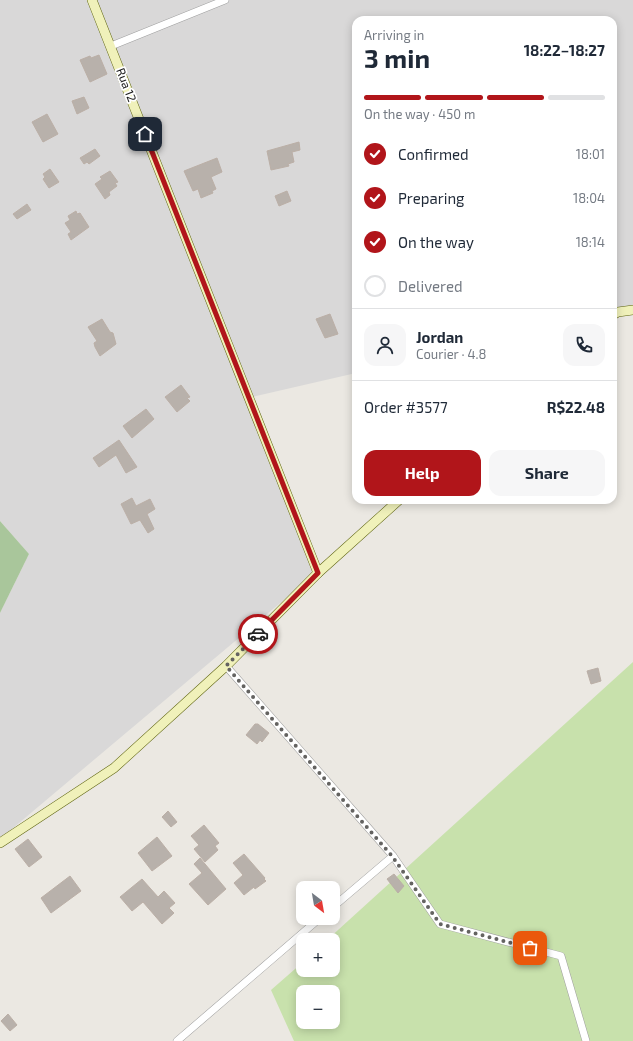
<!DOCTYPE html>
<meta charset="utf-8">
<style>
body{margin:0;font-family:"Exo 2",sans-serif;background:#f6f6f7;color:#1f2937;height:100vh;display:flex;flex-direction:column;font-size:15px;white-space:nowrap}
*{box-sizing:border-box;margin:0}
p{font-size:13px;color:#747a83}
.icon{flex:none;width:22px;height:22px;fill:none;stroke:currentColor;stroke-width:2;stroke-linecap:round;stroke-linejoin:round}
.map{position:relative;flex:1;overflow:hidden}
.panel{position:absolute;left:352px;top:16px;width:265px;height:488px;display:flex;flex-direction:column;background:#fff;border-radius:12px;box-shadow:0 2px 10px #0003}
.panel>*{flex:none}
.needle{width:26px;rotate:149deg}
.controls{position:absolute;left:296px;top:881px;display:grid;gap:8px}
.controls a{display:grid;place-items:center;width:44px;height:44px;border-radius:8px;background:#fff;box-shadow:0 2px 10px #0003;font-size:20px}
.pin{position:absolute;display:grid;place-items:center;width:34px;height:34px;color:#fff;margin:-17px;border-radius:8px;box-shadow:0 2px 6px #0006}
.courier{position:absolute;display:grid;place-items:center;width:40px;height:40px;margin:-20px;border:3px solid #b1151a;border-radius:50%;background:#fff;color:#222;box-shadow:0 1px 5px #0007}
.summary em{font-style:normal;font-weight:700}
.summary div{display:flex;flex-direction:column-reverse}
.summary{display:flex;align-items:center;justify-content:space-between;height:68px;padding:0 12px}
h1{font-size:26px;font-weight:700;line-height:30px}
.bar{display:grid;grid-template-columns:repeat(4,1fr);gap:6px 4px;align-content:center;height:48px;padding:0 12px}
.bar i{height:5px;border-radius:3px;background:#e0e1e3}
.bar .active{background:#b1151a}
.bar p{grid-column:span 4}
.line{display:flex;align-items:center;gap:10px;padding:0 12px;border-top:1px solid #e0e1e3}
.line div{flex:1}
.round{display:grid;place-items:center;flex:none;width:42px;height:42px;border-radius:12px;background:#f6f6f7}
ol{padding:0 12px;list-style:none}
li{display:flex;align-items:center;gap:12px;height:44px}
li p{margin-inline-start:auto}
li .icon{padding:4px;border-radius:50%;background:#b1151a;color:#fff;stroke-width:4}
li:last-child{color:#747a83}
li i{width:22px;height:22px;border:2px solid #e0e1e3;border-radius:50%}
.primary-button{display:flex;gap:8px;margin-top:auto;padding:8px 12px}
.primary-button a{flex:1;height:46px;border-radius:12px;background:#b1151a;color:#fff;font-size:16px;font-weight:700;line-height:46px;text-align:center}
.primary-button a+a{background:#f6f6f7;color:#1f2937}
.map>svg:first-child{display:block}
.residential{fill:#d9d8d8}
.grass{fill:#c8e1ac;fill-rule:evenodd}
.forest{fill:#a9c69b}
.building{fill:#b8b1ab;stroke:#bbafa6}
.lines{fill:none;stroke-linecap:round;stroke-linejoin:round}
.street-casing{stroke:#9f9f9f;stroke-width:8}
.secondary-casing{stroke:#5e6410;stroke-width:10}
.street{stroke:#fff;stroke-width:7}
.secondary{stroke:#f0f1ba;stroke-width:9}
.done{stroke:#646361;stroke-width:4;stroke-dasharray:0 7.2}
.route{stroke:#b1151a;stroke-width:5}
.labels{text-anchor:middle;stroke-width:3.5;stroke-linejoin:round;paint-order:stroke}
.street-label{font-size:12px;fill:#1b1b1b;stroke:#fff}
</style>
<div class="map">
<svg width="633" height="1041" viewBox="0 0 633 1041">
<rect width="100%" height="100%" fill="#ebe8e2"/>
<!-- residential -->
<path class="residential" d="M 0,0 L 633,0 L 633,309 L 613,313 L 613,20 L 356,20 L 356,373 L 248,398 L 317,572 L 0,839 L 0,613 L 29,554 L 0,521 Z"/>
<!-- grass -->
<path class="grass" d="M 633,662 L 633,1041 L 294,1041 L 271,990 L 303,962 L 303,970 L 333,970 L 333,940 L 327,940 ZM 303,992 L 333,992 L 333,1022 L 303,1022 Z"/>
<!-- forest -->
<path class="forest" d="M 0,521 L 29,554 L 0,613 Z"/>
<!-- building -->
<g class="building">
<path d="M 99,55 L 107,74 L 90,82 L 80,60 L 90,56 L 91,58 Z"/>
<path d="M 84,97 L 89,108 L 77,114 L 72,101 Z"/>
<path d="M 47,114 L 58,134 L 43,142 L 32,122 Z"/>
<path d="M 299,142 L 300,150 L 292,152 L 294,162 L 288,164 L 289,166 L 271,170 L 267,151 Z"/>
<path d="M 95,149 L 100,156 L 89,164 L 87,162 L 84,164 L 80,158 Z"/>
<path d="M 217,158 L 222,172 L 211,177 L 216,189 L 212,191 L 213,193 L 201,198 L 198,189 L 193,191 L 184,171 Z"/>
<path d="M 50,169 L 59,182 L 49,188 L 43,179 L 45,177 L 43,174 Z"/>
<path d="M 110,171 L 118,182 L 115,183 L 117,186 L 109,192 L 110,195 L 105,199 L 95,184 L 102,179 L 100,177 Z"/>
<path d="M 287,191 L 291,201 L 279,206 L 275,196 Z"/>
<path d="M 27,204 L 31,210 L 17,219 L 13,214 Z"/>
<path d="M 76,211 L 77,214 L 80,213 L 89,227 L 71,240 L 68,234 L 71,232 L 65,223 L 70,220 L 68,216 Z"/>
<path d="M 330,314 L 338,334 L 325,338 L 316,319 Z"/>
<path d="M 102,319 L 110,332 L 113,333 L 116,344 L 100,356 L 95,347 L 94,343 L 97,341 L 88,327 Z"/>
<path d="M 181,385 L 190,397 L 187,398 L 190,401 L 177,412 L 165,397 Z"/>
<path d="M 146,409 L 154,419 L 132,438 L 123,426 Z"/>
<path d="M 119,440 L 137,467 L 126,473 L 116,455 L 99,467 L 93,458 Z"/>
<path d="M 132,498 L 136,506 L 150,499 L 155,509 L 147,514 L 154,529 L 148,533 L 140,520 L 131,524 L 121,504 Z"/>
<path d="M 598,668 L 601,681 L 591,684 L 587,671 Z"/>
<path d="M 255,724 L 258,724 L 269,733 L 262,742 L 260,740 L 257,744 L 246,735 Z"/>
<path d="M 168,811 L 177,822 L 171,827 L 162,817 Z"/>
<path d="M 204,825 L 219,843 L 215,846 L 218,850 L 205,862 L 194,849 L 199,845 L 191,836 Z"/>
<path d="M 157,837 L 172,856 L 152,871 L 138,853 Z"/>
<path d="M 28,839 L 42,857 L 29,867 L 15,849 Z"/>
<path d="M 244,854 L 265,878 L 264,879 L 266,881 L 255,889 L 254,887 L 244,895 L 234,883 L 243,875 L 233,863 Z"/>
<path d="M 200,858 L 226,889 L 208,905 L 189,884 L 202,873 L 194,864 Z"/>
<path d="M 394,874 L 404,886 L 398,893 L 387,879 Z"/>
<path d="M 70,876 L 81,891 L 51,913 L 41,898 Z"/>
<path d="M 142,879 L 158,897 L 164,891 L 175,903 L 169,908 L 174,913 L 162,924 L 143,902 L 132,911 L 120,897 Z"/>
<path d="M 8,1014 L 17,1025 L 10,1031 L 1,1021 Z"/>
</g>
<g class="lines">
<defs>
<g id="street">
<path d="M 111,46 L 225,0"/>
<path d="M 226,666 L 393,856 L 333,907"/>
<path d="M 393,856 L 440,924 L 561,956 L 586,1041"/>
<path d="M 177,1041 L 320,918"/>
</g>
<g id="secondary">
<path d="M 92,0 L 318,573"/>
<path d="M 613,315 L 618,312 L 633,310"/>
<path d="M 0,843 L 114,768 L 226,666 L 318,573 L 399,500"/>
</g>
</defs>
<!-- street casing -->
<use href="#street" class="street-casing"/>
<!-- secondary casing -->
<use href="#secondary" class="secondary-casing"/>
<!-- street -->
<use href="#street" class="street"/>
<!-- secondary -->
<use href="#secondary" class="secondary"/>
</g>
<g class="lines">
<!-- done -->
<path class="done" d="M 258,634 L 226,666 L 392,856 L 440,924 L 530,948"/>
<!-- route -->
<path class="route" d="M 145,134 L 318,573 L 258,634"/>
</g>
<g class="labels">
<!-- street labels -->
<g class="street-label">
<text transform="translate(126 85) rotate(69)" y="4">Rua 12</text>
</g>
</g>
</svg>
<div class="controls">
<a><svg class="needle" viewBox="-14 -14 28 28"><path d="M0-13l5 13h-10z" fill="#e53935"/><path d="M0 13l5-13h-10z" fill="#747a83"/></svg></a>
<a>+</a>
<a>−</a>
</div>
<div class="pin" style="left:530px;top:948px;background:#ea580c"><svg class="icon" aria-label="bag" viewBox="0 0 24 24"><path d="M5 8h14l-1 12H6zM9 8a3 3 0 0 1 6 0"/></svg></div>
<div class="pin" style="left:145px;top:134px;background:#1f2937"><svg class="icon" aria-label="home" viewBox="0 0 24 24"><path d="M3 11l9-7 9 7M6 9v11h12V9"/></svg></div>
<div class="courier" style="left:258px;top:634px"><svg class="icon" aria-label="car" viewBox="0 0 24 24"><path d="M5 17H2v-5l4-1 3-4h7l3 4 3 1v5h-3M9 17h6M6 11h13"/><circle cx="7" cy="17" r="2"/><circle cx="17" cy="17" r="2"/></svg></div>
<section class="panel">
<div class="summary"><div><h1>3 min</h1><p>Arriving in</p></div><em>18:22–18:27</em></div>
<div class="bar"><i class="active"></i><i class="active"></i><i class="active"></i><i></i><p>On the way · 450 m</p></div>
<ol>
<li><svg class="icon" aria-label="check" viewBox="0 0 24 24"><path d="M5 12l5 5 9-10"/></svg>Confirmed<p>18:01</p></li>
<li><svg class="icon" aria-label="check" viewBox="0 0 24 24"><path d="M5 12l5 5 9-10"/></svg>Preparing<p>18:04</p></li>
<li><svg class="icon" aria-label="check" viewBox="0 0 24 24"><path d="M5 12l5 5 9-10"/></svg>On the way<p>18:14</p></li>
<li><i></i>Delivered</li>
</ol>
<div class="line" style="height:72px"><a class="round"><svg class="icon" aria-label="person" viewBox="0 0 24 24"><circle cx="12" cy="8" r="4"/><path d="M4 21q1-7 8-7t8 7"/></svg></a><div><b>Jordan</b><p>Courier · 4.8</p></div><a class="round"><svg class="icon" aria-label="phone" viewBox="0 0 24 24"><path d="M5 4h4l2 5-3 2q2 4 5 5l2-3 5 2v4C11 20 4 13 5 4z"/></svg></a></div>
<div class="line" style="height:52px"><div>Order #3577</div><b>R$22.48</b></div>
<div class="primary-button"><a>Help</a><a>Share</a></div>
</section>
</div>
